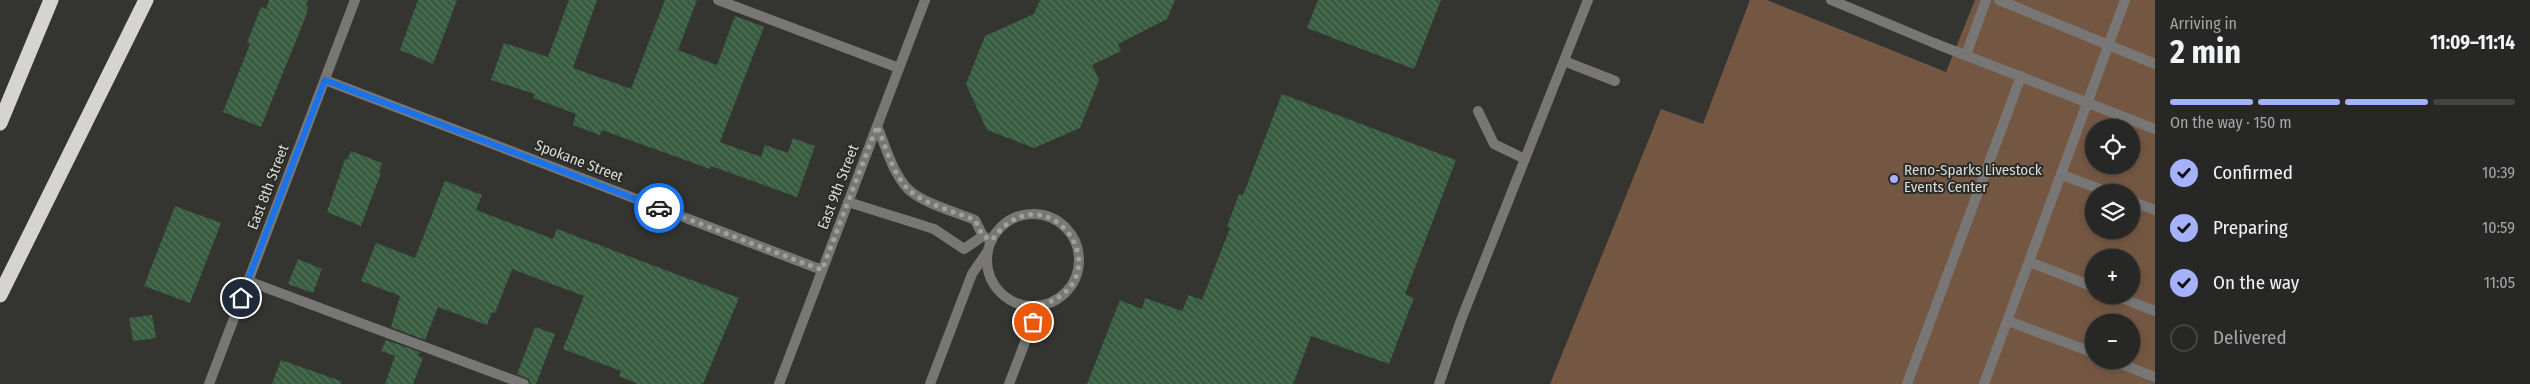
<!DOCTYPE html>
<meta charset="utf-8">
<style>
body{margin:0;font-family:"Fira Sans Condensed",sans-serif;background:#333432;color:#f1f3f6;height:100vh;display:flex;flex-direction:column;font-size:19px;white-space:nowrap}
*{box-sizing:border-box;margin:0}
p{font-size:16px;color:#a4a6a7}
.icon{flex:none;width:28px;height:28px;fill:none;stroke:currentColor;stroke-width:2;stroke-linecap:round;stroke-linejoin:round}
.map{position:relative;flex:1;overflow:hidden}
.side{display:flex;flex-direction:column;background:#272825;width:375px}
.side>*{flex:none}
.buttons{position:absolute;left:2085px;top:119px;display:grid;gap:10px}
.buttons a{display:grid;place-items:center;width:55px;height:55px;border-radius:50%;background:#272825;box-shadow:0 2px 8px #0003,0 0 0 1px #434442;font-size:25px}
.pin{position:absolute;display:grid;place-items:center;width:42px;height:42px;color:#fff;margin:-21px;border:2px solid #fff;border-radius:50%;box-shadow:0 1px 5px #0007}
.courier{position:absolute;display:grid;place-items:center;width:50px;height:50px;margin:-25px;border:4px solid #1a73e8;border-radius:50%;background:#fff;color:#222;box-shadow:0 1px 6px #0007}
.head em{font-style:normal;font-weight:700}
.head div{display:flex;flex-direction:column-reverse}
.head{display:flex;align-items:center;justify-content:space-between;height:85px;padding:0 15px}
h1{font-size:32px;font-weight:700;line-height:38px}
.bar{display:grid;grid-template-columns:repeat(4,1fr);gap:8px 5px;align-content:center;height:60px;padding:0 15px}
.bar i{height:6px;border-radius:4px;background:#434442}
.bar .current{background:#a6b1fc}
.bar p{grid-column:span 4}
ol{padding:0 15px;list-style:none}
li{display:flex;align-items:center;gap:15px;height:55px}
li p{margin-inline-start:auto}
li .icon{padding:5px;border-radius:50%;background:#a6b1fc;color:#111;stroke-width:4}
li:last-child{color:#a4a6a7}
li i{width:28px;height:28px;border:2px solid #434442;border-radius:50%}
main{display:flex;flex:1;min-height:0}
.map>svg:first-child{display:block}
.garden{fill:#745743;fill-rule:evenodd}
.building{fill:url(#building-back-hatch)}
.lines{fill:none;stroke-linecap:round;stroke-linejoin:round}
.service{stroke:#787776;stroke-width:10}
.minor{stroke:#787776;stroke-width:10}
.tertiary{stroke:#787776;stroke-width:10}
.motorway{stroke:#d6d4d0;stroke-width:15}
.done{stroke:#a0a19e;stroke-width:5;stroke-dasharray:0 9}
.route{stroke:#1a73e8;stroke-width:6}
.poi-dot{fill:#a6b1fc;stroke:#2a2b27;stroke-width:2}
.labels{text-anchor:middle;stroke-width:4;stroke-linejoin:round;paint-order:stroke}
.street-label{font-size:15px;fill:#dadbd9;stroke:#2a2b27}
.poi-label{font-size:15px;fill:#dadbd9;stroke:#2a2b27;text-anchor:start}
</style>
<main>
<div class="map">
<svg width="2155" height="384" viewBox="0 0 2155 384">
<defs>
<pattern id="building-back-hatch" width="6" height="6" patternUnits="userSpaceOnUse" patternTransform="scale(1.25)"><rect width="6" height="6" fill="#385c40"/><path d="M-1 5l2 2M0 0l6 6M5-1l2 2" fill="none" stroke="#54735b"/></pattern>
</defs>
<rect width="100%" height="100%" fill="#343531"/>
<!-- garden -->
<path class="garden" d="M 1750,0 L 1767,0 L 1946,72 L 1975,0 L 2155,0 L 2155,384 L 1550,384 L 1661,109 L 1703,124 ZM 2094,128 L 2131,128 L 2131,165 L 2094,165 ZM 2094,192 L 2131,192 L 2131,230 L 2094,230 ZM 2094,258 L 2131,258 L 2131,295 L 2094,295 ZM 2094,322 L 2131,322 L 2131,360 L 2094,360 Z"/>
<!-- building -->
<g class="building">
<path d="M 269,0 L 308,0 L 306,6 L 308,7 L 306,16 L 261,127 L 223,112 L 250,44 L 247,43 L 261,7 L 266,9 Z"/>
<path d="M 418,0 L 457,0 L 433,64 L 400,50 Z"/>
<path d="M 569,0 L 597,0 L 573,68 L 631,89 L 665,0 L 697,0 L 678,50 L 717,65 L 735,16 L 764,27 L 720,142 L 761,157 L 765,145 L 788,153 L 793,138 L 815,146 L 797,197 L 711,166 L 710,169 L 602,130 L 600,135 L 573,125 L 576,114 L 533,98 L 535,94 L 491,80 L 504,43 L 548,57 Z"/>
<path d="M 1040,0 L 1175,0 L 1167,19 L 1118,44 L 1121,51 L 1092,65 L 1099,80 L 1080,128 L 1034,148 L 987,130 L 966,84 L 985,36 L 1034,14 Z"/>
<path d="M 1318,0 L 1441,0 L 1414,69 L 1307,28 Z"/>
<path d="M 1282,94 L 1456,160 L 1405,294 L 1414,298 L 1389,364 L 1311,336 L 1293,384 L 1087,384 L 1120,300 L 1142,309 L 1145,298 L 1182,311 L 1189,295 L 1202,300 L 1230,228 L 1227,227 L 1239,194 L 1243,195 Z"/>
<path d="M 351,151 L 382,163 L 379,172 L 381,173 L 361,226 L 327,212 L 345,159 L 347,160 Z"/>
<path d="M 445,181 L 482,195 L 476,210 L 553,239 L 557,229 L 739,298 L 703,384 L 638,384 L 619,376 L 621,371 L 563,349 L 584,296 L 512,269 L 495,313 L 492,312 L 487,325 L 438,307 L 425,340 L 391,327 L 400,296 L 361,281 L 376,243 L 415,258 Z"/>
<path d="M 175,206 L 221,223 L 190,303 L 144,286 Z"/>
<path d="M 298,259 L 322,269 L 313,293 L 288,284 Z"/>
<path d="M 152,315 L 156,338 L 133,341 L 129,318 Z"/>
<path d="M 535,327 L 555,334 L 536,384 L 531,384 L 529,379 L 517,374 Z"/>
<path d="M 386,340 L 420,352 L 418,356 L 423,358 L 413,384 L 385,384 L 395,356 L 381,351 Z"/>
<path d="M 281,360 L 341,381 L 341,384 L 272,384 Z"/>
</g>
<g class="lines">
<!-- service -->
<g class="service">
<path d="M 718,0 L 899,68"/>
<path d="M 1831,0 L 1934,43 L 2155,129"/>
<path d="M 1999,0 L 2155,64"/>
<path d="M 1966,55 L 1986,0"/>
<path d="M 1564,61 L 1615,81"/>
<path d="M 1478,111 L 1494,144 L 1525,159"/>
<path d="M 877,126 C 886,147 892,172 908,189 C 922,203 956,212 975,220 L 983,236 L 992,240"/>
<path d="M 2062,175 L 2108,192"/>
<path d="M 2131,201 L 2155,210"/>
<path d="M 848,202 L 934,229 L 964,249 L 983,236"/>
<circle cx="1033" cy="260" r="46"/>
<path d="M 2030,262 L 2094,287"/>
<path d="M 248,281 L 524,384"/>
<path d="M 2114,295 L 2155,311"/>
<path d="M 2008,321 L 2094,353"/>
<path d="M 2111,360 L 2155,377"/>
<path d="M 930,384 L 972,274 L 987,252"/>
<path d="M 1009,384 L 1039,306"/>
<path d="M 1439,384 L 1461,320 L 1588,0"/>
<path d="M 1907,384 L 2021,76"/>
<path d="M 1984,384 L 2125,0"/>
</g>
<!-- minor -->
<g class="minor">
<path d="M 325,80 L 822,270"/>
<path d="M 209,384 L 355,0"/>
</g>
<!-- tertiary -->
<path class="tertiary" d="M 779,384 L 925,0"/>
<!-- motorway -->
<g class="motorway">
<path d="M 0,123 L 51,0"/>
<path d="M 0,295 L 146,0"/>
</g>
</g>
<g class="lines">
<!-- done -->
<path class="done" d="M 659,208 L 822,270 L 877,126 C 886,147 892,172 908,189 C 921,203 956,212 975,220 L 983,236 L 992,240 C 1046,164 1129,279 1039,306 L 1033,322"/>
<!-- route -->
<path class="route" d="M 241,298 L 325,80 L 659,208"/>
</g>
<!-- markers -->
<circle class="poi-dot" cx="1894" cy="179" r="5"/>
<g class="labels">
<!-- street labels -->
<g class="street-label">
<text transform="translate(579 161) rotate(21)" y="5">Spokane Street</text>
<text transform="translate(268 187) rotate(-69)" y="5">East 8th Street</text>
<text transform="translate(838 187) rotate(-69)" y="5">East 9th Street</text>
</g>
<!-- poi labels -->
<g class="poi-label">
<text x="1904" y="175">Reno-Sparks Livestock<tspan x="1904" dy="17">Events Center</tspan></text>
</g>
</g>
</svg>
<div class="buttons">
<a><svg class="icon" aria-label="locate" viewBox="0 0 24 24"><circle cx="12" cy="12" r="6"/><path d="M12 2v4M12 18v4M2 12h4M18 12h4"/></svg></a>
<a><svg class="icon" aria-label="layers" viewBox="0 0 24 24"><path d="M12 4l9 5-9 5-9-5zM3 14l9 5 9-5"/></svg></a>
<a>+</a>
<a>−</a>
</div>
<div class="pin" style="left:1033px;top:322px;background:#ea580c"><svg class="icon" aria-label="bag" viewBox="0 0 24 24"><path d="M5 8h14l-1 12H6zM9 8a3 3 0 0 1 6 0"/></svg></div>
<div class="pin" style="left:241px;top:298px;background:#1f2937"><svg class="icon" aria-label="home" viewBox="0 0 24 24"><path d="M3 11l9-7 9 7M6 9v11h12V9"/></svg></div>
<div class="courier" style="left:659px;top:208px"><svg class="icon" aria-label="car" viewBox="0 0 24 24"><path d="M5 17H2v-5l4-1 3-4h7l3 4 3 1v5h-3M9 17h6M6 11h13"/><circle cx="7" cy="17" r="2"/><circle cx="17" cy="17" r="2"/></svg></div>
</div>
<section class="side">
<div class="head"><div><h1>2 min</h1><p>Arriving in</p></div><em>11:09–11:14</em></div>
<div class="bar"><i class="current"></i><i class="current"></i><i class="current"></i><i></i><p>On the way · 150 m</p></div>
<ol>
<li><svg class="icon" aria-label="check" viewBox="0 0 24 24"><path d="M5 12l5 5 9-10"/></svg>Confirmed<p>10:39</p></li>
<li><svg class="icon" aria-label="check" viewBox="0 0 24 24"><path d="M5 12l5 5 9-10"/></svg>Preparing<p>10:59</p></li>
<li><svg class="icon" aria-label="check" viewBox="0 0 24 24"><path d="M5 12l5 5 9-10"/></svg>On the way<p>11:05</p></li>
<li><i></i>Delivered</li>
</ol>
</section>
</main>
